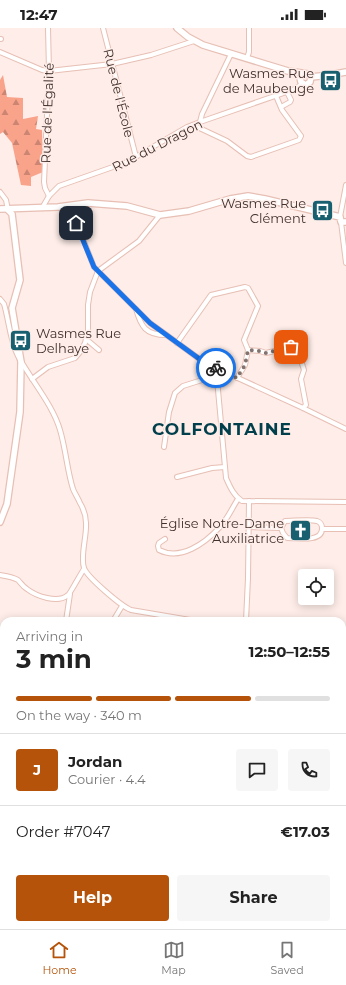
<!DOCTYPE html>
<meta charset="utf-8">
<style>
body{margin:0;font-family:Montserrat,sans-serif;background:#f6f6f6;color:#222;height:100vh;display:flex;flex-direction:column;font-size:15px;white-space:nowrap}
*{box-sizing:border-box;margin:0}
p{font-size:13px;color:#767676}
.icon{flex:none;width:22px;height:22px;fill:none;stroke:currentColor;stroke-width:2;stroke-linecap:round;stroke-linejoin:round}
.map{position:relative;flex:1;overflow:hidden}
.sheet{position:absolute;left:0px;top:589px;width:346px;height:312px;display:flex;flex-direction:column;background:#fff;border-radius:12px 12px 0 0;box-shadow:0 2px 10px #0003}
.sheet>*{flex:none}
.buttons{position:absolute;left:298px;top:541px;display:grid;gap:8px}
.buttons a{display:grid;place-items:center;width:36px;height:36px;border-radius:4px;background:#fff;box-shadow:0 2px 10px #0003;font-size:20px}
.pin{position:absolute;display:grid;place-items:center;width:34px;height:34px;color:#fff;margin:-17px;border-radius:8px;box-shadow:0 2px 6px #0006}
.courier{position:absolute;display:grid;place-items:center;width:40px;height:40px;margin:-20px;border:3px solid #1a73e8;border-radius:50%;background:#fff;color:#222;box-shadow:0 1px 5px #0007}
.head em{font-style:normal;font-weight:700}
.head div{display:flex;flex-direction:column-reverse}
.head{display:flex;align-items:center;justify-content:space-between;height:68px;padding:0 16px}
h1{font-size:26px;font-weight:700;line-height:30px}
.bar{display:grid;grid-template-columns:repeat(4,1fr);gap:6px 4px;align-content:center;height:48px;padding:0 16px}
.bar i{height:5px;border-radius:3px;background:#e0e0e0}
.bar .current{background:#b45309}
.bar p{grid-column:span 4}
.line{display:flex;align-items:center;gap:10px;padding:0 16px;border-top:1px solid #e0e0e0}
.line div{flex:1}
.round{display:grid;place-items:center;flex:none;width:42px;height:42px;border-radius:4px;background:#f6f6f6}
.action{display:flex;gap:8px;margin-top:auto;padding:8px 16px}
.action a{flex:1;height:46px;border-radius:4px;background:#b45309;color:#fff;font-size:16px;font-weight:700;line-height:46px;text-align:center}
.action a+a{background:#f6f6f6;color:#222}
.status{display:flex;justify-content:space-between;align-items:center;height:28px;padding:0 20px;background:#fff;direction:ltr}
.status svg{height:11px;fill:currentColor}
.tab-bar{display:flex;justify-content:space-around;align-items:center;height:56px;border-top:1px solid #e0e0e0;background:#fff;font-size:11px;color:#767676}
.tab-bar a{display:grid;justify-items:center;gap:2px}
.tab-bar .current{color:#b45309}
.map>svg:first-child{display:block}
.built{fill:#fddfd6}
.forest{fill:url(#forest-firs)}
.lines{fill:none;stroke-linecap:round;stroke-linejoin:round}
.street-casing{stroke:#e7bfb4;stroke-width:6}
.secondary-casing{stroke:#e7bfb4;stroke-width:8}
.street{stroke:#fff;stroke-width:4}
.secondary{stroke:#fff;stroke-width:5.5}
.done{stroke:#83736e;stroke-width:4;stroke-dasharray:0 7.2}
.route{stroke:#1a73e8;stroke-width:5}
.labels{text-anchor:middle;stroke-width:3;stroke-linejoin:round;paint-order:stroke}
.poi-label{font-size:13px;fill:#41312d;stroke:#feede8;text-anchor:end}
.street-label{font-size:13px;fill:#41312d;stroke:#feede8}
.district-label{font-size:17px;font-weight:bold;letter-spacing:1px;fill:#003f4b;stroke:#feede8}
</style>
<div class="status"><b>12:47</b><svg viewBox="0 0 49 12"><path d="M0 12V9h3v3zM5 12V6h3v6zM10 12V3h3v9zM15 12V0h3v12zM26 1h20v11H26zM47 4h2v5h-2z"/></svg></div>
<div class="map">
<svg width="346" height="901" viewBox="0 0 346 901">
<defs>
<pattern id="forest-firs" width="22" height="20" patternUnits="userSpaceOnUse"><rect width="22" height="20" fill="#f9a38b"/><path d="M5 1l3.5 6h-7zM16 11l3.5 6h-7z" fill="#cb8572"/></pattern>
</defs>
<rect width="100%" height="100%" fill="#feede8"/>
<!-- built -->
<rect class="built" x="342" y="645" width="4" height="36"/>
<!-- forest -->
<g class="forest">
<path d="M 3,47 L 7,69 L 23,70 L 23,91 L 38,88 L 36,101 L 42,102 L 43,144 L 31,149 L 31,158 L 21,157 L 12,115 L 3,104 L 0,106 L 0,52 Z"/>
<path d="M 0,831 L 4,839 L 3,901 L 0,901 Z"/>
</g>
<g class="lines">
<defs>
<g id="street">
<path d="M 48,0 L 49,43 L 44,154 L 45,160 L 49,168"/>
<path d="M 103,0 L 136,129"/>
<path d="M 0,11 L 1,11"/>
<path d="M 0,24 L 42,42 L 49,43 L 112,36 L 151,27 L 194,13"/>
<path d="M 247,30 L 249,24 L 249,0"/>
<path d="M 281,79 L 290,74 L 291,72 L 287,64"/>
<path d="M 200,94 L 202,86 L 231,26"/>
<path d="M 193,97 L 227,113 L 247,128 L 251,129 L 299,112 L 301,108 L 282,82 L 276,68"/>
<path d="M 0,164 L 6,172 L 8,182"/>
<path d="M 70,178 L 94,239 L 150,295 L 205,335 L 303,380 L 346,401"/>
<path d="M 42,180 L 49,168 L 59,158 L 127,134 L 187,99 L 200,94 L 295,61 L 302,56"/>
<path d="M 340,189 L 346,157"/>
<path d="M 341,194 L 346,235"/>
<path d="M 0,271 L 4,276 C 9,293 10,313 18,328 C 31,352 53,377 60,402 C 66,422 67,442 73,461 C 75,466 78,470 80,475 C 83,480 86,488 86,495 C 87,508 80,528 84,540 C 87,549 121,578 131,582 L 196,593"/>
<path d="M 136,281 C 141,299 146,307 166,307"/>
<path d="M 86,311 L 99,322"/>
<path d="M 177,315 L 211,267 L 245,259 L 248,260 L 258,278 L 244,312 L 248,322"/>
<path d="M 216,340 L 226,450 C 230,459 234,468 242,473 L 346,474"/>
<path d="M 237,350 L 245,337 L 248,322 L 260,323 L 266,325 L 291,319 L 295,320 L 298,323 L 304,342 L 301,351 L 306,377 L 303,380"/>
<path d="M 32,351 L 48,339 L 75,330 L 80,324 L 85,315 L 88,303 L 88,277 L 90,264 L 98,243 L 139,213 L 160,187"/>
<path d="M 164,419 L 169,384 L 175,365 L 183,358 L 202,352 L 212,338"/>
<path d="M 177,449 L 212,440 L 225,439"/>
<path d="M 249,499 L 281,500 L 285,493 C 293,493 310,491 317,493 C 320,494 322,497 322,500 C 323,515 296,510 287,510 L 283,505 L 281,500"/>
<path d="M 323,501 L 346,501"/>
<path d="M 165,511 L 159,515 L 158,518 L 159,522 C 181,533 205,515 219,500 C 227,492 232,480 238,471"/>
<path d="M 0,547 C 6,548 13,549 18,552 C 21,555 23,559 27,561 C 36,568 58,576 68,567 C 70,566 81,545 84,541"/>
<path d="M 66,593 L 70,566"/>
<path d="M 113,593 L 122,578"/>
<path d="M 246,593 L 248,550 L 249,473"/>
<path d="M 342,640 L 346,640"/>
<path d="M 0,775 L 4,772"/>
<path d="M 0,778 L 4,777"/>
<path d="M 40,897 L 40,901"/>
<path d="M 156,897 L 157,901"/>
</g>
<g id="secondary">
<path d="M 177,0 L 188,9 L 203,17 L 288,43 L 308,46 L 311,49"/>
<path d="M 311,49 L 330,47 L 346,44"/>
<path d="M 300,50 L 301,54 L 306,57 L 310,54 L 311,49"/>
<path d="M 0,181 L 58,179 L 88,175 L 127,178 L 160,187 L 189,183 L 230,171 L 248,168 L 265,171 L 340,189 L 341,194 L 346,194"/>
<path d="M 0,494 L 7,476 L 20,384 L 21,334 L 12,280 L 20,252 L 12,186 L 8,182"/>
</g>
</defs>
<!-- street casing -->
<use href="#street" class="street-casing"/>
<!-- secondary casing -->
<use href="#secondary" class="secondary-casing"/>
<!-- street -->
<use href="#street" class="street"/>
<!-- secondary -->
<use href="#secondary" class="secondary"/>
</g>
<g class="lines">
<!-- done -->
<path class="done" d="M 216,340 L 237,350 L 245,337 L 248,322 L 260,323 L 266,325 L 291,319"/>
<!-- route -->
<path class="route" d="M 76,195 L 94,239 L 150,295 L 205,335 L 216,340"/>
</g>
<!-- icons -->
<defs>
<symbol id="bus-square" viewBox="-11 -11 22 22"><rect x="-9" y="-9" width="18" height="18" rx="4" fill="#186070" stroke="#feede8"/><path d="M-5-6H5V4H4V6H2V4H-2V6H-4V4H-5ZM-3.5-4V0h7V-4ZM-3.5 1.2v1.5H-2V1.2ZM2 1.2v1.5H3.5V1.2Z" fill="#fff"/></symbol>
<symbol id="church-square" viewBox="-11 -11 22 22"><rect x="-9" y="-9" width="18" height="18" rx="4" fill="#186070" stroke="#feede8"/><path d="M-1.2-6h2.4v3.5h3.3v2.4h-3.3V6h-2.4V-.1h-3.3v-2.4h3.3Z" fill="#fff"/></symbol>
</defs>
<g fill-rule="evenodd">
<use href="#bus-square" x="318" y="40" width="25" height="25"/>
<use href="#bus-square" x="310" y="170" width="25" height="25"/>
<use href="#bus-square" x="8" y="300" width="25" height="25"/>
<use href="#church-square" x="288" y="490" width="25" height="25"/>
</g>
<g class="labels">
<!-- poi labels -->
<g class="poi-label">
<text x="314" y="50">Wasmes Rue<tspan x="314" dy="15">de Maubeuge</tspan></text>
<text x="306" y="180">Wasmes Rue<tspan x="306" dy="15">Clément</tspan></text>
<text x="36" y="310" text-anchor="start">Wasmes Rue<tspan x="36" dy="15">Delhaye</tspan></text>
<text x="284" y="500">Église Notre-Dame<tspan x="284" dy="15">Auxiliatrice</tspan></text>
</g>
<!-- street labels -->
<g class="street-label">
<text transform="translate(119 65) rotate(76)" y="5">Rue de l'École</text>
<text transform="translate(47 85) rotate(-88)" y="5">Rue de l'Égalité</text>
<text transform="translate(157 117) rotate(-27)" y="5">Rue du Dragon</text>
</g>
<!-- district labels -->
<g class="district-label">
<text x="222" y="407">COLFONTAINE</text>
</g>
</g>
</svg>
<div class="buttons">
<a><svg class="icon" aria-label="locate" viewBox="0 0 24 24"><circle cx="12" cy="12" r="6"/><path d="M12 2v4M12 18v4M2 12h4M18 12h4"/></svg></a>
</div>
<div class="pin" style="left:291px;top:319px;background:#ea580c"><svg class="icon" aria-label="bag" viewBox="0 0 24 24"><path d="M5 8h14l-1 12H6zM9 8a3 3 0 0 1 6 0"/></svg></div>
<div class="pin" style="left:76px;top:195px;background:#1f2937"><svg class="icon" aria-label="home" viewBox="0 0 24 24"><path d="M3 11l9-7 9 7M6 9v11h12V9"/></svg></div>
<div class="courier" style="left:216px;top:340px"><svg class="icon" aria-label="bike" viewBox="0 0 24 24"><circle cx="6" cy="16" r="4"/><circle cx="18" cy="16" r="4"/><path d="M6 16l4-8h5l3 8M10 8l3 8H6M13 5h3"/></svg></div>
<section class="sheet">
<div class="head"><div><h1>3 min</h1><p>Arriving in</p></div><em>12:50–12:55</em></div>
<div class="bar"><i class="current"></i><i class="current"></i><i class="current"></i><i></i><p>On the way · 340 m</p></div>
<div class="line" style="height:72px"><b class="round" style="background:#b45309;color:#fff">J</b><div><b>Jordan</b><p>Courier · 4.4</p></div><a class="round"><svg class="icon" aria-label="chat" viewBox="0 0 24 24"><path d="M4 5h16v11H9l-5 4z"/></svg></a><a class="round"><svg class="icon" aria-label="phone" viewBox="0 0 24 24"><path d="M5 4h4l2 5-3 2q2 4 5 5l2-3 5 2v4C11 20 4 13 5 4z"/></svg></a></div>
<div class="line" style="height:52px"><div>Order #7047</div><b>€17.03</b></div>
<div class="action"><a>Help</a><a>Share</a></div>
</section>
</div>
<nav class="tab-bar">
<a class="current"><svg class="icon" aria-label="home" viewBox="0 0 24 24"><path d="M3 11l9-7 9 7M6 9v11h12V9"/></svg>Home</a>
<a><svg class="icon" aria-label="map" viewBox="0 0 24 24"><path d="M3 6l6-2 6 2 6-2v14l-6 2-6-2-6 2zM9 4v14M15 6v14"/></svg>Map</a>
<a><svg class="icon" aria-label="saved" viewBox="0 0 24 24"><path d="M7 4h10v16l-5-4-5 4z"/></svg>Saved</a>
</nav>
